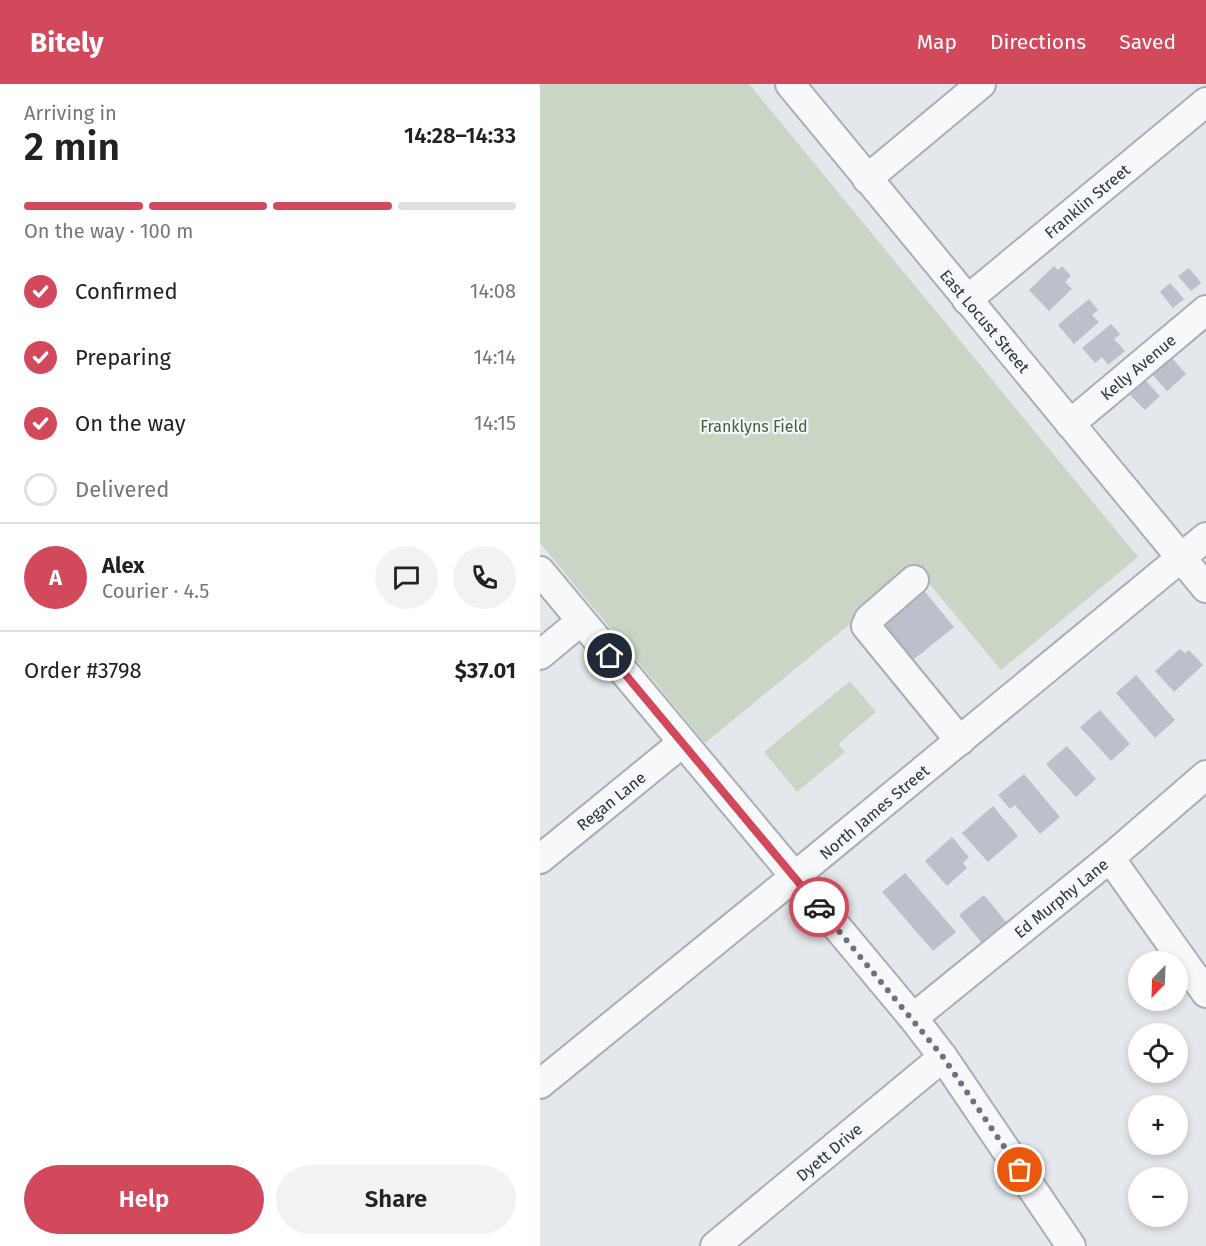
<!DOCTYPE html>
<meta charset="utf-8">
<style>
body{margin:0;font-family:"Fira Sans",sans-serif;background:#f2f2f2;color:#222;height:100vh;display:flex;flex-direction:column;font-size:22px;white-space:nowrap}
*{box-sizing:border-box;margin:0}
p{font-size:20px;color:#767676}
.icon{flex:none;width:33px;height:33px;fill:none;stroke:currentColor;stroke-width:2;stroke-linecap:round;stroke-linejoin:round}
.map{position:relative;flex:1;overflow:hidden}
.sheet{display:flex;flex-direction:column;background:#fff;width:540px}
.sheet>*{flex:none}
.needle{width:39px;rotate:203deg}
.buttons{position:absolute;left:588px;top:867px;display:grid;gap:12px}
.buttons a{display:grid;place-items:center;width:60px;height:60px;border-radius:50%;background:#fff;box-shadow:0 3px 9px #0003;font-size:30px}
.pin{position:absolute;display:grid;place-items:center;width:51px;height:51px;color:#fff;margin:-26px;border:3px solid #fff;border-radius:50%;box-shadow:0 2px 6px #0007}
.courier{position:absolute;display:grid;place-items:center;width:60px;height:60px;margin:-30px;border:4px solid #d1495b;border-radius:50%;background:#fff;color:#222;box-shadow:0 2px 8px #0007}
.overview em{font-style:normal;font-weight:600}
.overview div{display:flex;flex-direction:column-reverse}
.overview{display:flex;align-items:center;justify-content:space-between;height:102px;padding:0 24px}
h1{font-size:39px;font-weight:600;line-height:45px}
.bar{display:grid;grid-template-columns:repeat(4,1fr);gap:9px 6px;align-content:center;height:72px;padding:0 24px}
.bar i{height:8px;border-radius:4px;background:#e0e0e0}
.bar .active{background:#d1495b}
.bar p{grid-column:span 4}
.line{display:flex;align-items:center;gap:15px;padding:0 24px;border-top:2px solid #e0e0e0}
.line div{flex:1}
.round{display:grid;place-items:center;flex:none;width:63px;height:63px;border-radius:32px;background:#f2f2f2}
ol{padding:0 24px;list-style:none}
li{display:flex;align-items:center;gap:18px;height:66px}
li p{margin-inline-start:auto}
li .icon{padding:6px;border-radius:50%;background:#d1495b;color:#fff;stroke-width:4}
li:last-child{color:#767676}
li i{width:33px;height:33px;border:3px solid #e0e0e0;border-radius:50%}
.primary-button{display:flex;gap:12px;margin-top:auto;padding:12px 24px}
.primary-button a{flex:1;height:69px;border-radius:36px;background:#d1495b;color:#fff;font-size:24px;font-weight:600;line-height:69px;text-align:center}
.primary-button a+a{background:#f2f2f2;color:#222}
header{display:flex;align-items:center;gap:36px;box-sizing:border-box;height:84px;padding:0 30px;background:#d1495b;color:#fff}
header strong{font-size:28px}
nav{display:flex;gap:33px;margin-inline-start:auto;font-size:21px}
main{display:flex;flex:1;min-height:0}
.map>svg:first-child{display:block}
.green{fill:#c9d6c5}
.building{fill:#bbc0ca}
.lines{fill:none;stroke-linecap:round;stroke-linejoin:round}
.minor-casing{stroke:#a9aeb7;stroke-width:32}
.minor{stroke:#f7f8fa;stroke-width:28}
.done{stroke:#6c737f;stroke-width:6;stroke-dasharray:0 10.8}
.route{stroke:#d1495b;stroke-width:8}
.labels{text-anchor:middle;stroke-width:4.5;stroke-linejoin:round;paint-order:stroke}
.street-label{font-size:16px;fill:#2b3445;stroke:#f4f6f9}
.park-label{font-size:16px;fill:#3f6138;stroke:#f4f6f9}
</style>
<header>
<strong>Bitely</strong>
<nav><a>Map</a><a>Directions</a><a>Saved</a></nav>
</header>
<main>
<section class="sheet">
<div class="overview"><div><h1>2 min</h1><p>Arriving in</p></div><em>14:28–14:33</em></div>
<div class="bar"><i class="active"></i><i class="active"></i><i class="active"></i><i></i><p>On the way · 100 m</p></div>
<ol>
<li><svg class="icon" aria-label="check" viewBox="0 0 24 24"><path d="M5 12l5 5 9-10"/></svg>Confirmed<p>14:08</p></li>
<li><svg class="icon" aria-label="check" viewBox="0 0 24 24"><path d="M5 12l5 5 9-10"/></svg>Preparing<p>14:14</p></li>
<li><svg class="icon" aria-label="check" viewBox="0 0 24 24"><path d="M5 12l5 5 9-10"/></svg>On the way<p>14:15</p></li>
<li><i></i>Delivered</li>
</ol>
<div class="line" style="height:108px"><b class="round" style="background:#d1495b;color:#fff">A</b><div><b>Alex</b><p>Courier · 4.5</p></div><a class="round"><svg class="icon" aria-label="chat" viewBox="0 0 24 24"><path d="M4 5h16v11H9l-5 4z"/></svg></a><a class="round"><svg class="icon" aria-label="phone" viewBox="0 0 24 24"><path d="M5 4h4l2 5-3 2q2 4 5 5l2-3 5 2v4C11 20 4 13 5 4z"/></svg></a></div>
<div class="line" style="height:78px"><div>Order #3798</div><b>$37.01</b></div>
<div class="primary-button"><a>Help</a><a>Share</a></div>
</section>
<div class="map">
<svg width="666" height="1162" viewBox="0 0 666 1162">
<rect width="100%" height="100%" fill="#e4e7ec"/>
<!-- green -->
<g class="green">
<path d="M 0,0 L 209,0 L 598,473 L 461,586 L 377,485 L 165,659 L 0,459 Z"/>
<path d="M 310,597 L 336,628 L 298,660 L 305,668 L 257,708 L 224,668 Z"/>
</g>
<!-- building -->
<g class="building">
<path d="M 514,182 L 518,186 L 522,182 L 531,192 L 525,198 L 532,205 L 509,227 L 489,206 Z"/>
<path d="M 649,184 L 661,199 L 651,207 L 638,192 Z"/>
<path d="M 630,199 L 644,215 L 633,224 L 620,208 Z"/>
<path d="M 549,215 L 558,226 L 552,231 L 559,238 L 534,260 L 518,241 Z"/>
<path d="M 571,240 L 580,250 L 574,255 L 585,267 L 568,281 L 562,273 L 555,279 L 542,264 Z"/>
<path d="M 631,273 L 646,290 L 627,307 L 612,290 Z"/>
<path d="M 606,297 L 620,312 L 605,326 L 590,311 Z"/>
<path d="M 381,503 L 414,543 L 368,580 L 335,540 Z"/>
<path d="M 640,565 L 645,569 L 649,566 L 663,581 L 634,608 L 615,587 Z"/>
<path d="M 596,591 L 635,636 L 615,654 L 576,609 Z"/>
<path d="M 560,626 L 590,660 L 571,677 L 540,643 Z"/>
<path d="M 527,662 L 556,695 L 536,713 L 506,680 Z"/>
<path d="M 484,690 L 520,733 L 500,750 L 475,721 L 470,725 L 458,711 Z"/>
<path d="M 453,722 L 478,752 L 448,778 L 422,749 Z"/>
<path d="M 412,753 L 429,773 L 423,779 L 427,784 L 407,802 L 385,777 Z"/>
<path d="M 365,789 L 416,848 L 393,867 L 342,808 Z"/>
<path d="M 444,811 L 466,838 L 441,858 L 419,831 Z"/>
</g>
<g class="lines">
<defs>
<g id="minor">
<path d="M 250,0 L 666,504"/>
<path d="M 327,95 L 441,0"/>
<path d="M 427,216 L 666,18"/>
<path d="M 530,340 L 666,226"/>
<path d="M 0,487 L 373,934 L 403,973 L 531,1162"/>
<path d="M 374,496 L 329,535 L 326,542 L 420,657"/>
<path d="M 0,571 L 41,537"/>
<path d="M 570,774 L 666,909"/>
<path d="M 0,775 L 142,659"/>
<path d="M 373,934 L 570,774 L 666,691"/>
<path d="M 0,1000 L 254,793 L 666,453"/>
<path d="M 175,1162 L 403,973"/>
</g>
</defs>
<!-- minor casing -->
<use href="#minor" class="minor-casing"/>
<!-- minor -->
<use href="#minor" class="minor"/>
</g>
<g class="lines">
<!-- done -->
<path class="done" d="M 279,823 L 403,973 L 480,1086"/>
<!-- route -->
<path class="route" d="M 70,572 L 279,823"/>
</g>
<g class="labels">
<!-- street labels -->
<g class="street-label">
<text transform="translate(547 117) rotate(-40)" y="6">Franklin Street</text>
<text transform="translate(445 237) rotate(50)" y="6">East Locust Street</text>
<text transform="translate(598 283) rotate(-40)" y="6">Kelly Avenue</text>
<text transform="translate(71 717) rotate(-39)" y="6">Regan Lane</text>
<text transform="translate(334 728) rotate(-40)" y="6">North James Street</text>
<text transform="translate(521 814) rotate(-39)" y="6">Ed Murphy Lane</text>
<text transform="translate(289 1068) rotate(-40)" y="6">Dyett Drive</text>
</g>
<!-- park labels -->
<g class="park-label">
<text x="214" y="348">Franklyns Field</text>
</g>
</g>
</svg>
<div class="buttons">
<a><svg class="needle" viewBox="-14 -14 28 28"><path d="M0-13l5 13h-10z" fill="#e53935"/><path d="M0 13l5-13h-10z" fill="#767676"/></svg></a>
<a><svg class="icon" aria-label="locate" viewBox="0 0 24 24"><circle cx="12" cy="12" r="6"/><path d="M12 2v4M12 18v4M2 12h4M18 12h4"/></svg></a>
<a>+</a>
<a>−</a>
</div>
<div class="pin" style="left:480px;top:1086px;background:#ea580c"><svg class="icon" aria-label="bag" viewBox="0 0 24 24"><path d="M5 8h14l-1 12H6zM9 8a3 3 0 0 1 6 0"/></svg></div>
<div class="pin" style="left:70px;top:572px;background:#1f2937"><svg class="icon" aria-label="home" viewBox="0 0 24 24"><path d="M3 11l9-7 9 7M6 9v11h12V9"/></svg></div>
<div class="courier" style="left:279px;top:823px"><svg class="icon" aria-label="car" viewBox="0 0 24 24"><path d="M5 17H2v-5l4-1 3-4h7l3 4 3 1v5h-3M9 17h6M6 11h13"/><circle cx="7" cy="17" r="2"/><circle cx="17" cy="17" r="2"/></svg></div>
</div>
</main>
